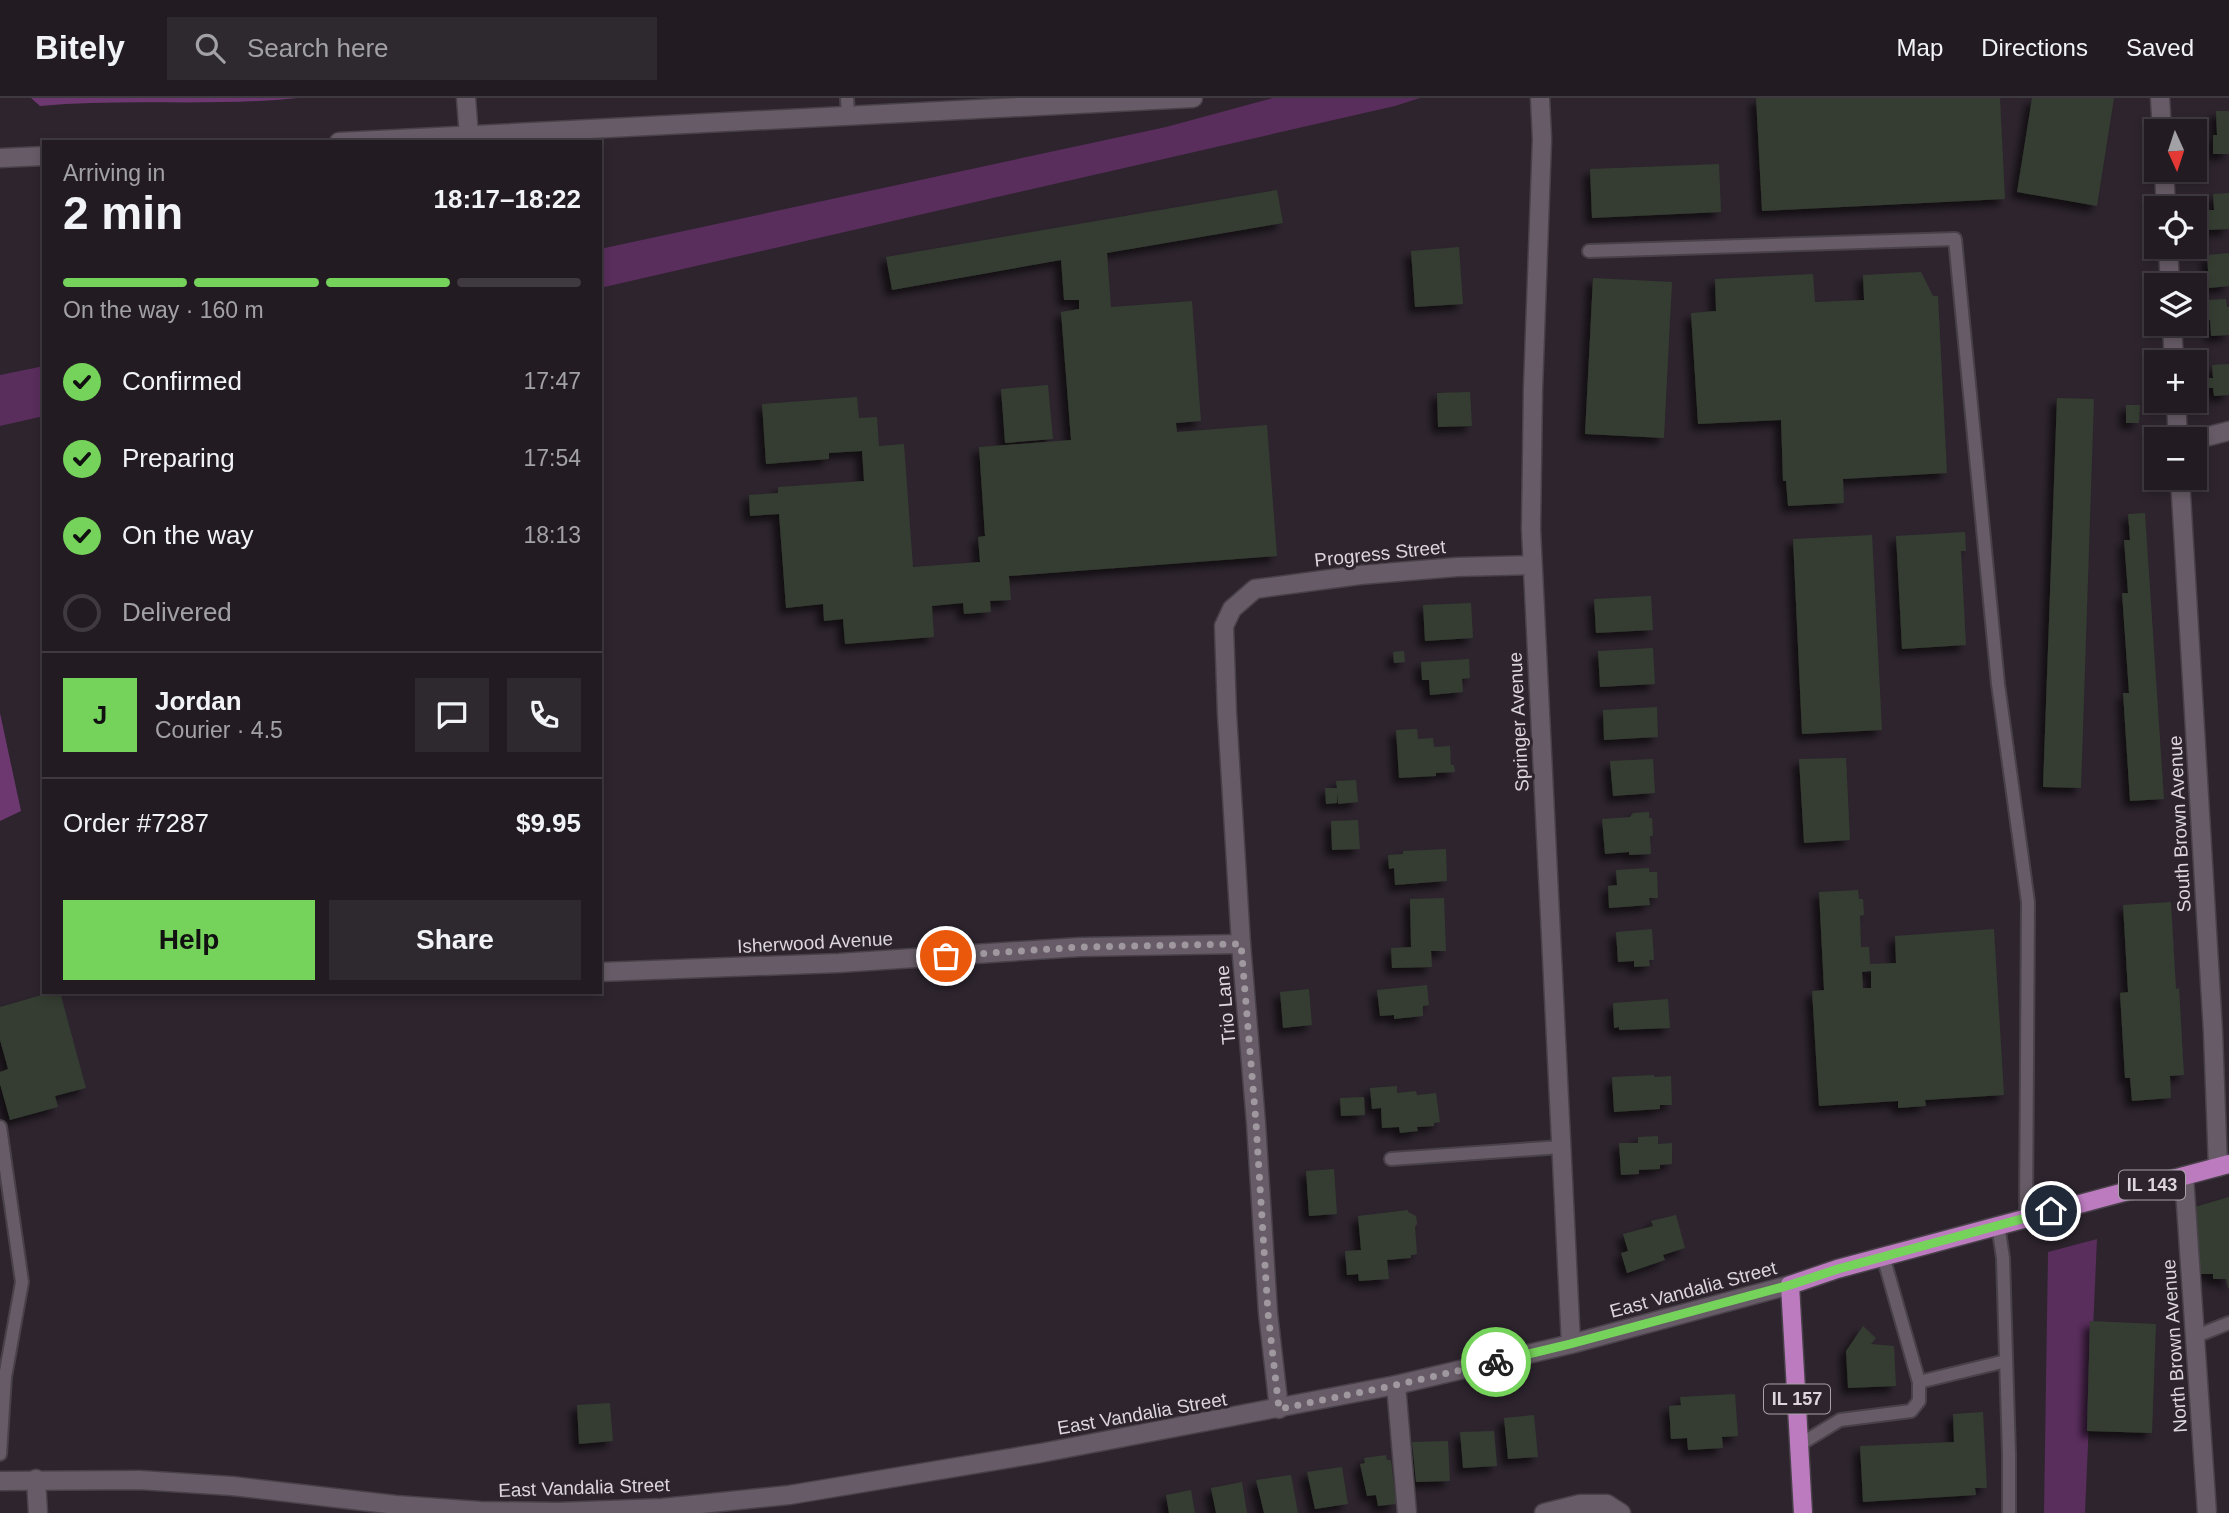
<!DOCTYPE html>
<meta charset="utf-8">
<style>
body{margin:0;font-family:Arial,sans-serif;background:#2e282f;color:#f1f3f6;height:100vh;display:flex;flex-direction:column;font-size:26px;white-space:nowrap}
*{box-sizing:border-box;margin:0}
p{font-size:23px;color:#a2a1a5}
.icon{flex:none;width:38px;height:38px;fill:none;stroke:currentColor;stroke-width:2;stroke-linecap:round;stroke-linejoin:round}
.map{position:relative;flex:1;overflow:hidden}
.panel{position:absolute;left:42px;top:42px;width:560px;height:854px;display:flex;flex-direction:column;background:#221b22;border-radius:0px;box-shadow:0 4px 10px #0003,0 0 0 2px #3f3940}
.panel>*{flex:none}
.needle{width:46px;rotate:177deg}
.tools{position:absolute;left:2144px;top:21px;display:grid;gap:14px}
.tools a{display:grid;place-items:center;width:63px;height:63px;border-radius:0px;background:#221b22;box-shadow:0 4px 10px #0003,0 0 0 2px #3f3940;font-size:35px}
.pin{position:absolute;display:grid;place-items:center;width:60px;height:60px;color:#fff;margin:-30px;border:4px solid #fff;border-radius:50%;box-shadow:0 2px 7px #0007}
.courier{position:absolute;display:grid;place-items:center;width:70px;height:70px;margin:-35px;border:5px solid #75d25b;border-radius:50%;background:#fff;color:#222;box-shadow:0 2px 9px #0007}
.summary em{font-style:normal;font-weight:800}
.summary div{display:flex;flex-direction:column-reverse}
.summary{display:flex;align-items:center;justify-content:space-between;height:119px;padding:0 21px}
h1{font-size:46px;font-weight:800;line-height:52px}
.bar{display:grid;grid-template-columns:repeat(4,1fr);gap:10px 7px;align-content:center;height:84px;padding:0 21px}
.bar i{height:9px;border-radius:5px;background:#3f3940}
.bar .selected{background:#75d25b}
.bar p{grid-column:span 4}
.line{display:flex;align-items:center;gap:18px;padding:0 21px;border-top:2px solid #3f3940}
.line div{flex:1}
.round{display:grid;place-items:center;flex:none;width:74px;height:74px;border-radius:0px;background:#2e282f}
ol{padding:0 21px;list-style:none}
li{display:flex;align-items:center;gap:21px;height:77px}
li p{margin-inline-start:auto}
li .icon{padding:7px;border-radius:50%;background:#75d25b;color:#111;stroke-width:4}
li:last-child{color:#a2a1a5}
li i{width:38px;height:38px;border:4px solid #3f3940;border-radius:50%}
.primary-button{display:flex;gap:14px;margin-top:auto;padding:14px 21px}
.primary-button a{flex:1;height:80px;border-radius:0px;background:#75d25b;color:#111;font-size:28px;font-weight:800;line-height:80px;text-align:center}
.primary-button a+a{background:#2e282f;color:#f1f3f6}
header{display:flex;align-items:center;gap:42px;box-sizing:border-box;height:98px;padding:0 35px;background:#221b22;border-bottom:2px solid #3f3940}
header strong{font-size:33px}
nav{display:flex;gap:38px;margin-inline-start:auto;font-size:24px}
.search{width:490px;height:63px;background:#2e282f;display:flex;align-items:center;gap:18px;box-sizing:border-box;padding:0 24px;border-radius:0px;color:#a2a1a5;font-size:26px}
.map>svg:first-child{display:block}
.green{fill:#592d5c}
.forest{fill:#6d3870}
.building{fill:#343d32;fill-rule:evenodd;filter:url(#shadow)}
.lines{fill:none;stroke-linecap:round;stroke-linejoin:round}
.service-casing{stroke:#494149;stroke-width:16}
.minor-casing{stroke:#494149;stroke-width:21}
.tertiary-casing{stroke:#494149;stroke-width:21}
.secondary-casing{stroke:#494149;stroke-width:21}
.primary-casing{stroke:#494149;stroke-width:21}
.service{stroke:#665b66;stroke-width:12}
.minor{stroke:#665b66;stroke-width:18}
.tertiary{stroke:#665b66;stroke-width:18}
.secondary{stroke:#665b66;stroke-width:18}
.primary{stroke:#bc7bbf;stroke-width:18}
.done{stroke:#9f989f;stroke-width:7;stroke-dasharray:0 12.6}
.route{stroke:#75d25b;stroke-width:9}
.labels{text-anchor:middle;stroke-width:6;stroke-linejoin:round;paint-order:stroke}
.shield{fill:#2d242d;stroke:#a8a1a8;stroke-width:2}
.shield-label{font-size:18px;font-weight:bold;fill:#dcd6dc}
.street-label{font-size:19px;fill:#dcd6dc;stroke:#2d242d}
</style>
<header>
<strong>Bitely</strong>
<div class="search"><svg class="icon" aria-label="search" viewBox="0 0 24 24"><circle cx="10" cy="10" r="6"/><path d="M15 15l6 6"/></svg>Search here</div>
<nav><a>Map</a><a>Directions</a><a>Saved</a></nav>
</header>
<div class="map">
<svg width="2229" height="1415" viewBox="0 0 2229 1415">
<defs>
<filter id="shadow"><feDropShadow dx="-6" dy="6" stdDeviation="3.5" flood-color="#0009"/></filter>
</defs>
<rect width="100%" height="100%" fill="#2d242d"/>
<!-- green -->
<g class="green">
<path d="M 1273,0 L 1420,0 L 1395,8 L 600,190 L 600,151 L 1166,29 Z"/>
<path d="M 44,268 L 44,318 L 0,328 L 0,277 Z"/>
<path d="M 2097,1141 L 2085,1415 L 2044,1415 L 2048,1154 Z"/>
</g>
<!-- forest -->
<g class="forest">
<path d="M 31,0 L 298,0 C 212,9 126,0 40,8 Z"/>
<path d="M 0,615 L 21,713 L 0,723 Z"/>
</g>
<!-- building -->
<g class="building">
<path d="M 1756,0 L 2000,0 L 2005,101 L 1762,113 Z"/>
<path d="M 2032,0 L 2114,0 L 2097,108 L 2017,94 Z"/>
<path d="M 2216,13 L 2229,13 L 2229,56 L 2213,56 L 2213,37 L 2217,37 Z"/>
<path d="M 1719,66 L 1721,114 L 1592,120 L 1590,71 Z"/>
<path d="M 1277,92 L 1283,125 L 1107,155 L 1111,209 L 1192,203 L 1201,323 L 1176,325 L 1177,334 L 1267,327 L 1277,458 L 1009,478 L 1011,502 L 990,503 L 991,514 L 964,516 L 963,505 L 932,508 L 934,539 L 845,546 L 843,521 L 824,523 L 823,506 L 786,510 L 779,416 L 750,418 L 749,397 L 778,395 L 778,389 L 864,383 L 862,353 L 829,355 L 829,361 L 766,366 L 762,306 L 857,299 L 859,320 L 877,319 L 879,348 L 904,346 L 913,469 L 980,464 L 978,439 L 985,438 L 979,349 L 1071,342 L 1061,214 L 1079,211 L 1079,202 L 1064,202 L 1061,162 L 892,192 L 886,159 Z"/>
<path d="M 2229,95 L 2229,131 L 2208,132 L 2207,112 L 2214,112 L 2213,96 Z"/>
<path d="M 1459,149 L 1463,206 L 1415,209 L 1411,153 Z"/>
<path d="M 2229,155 L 2229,188 L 2209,190 L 2207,157 Z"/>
<path d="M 1921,174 L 1933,198 L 1938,198 L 1947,375 L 1843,381 L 1844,405 L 1788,408 L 1786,383 L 1783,383 L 1781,322 L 1698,326 L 1691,215 L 1716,213 L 1715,181 L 1813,176 L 1815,204 L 1864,202 L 1863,177 Z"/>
<path d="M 1593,180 L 1672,184 L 1664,340 L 1585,336 Z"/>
<path d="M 2226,201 L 2227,209 L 2229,209 L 2229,237 L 2211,238 L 2210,222 L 2203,223 L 2202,211 L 2209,210 L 2208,202 Z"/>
<path d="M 2229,266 L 2229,297 L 2214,298 L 2213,290 L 2209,290 L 2209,280 L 2213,280 L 2212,267 Z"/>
<path d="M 1048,287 L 1053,341 L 1005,345 L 1001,291 Z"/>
<path d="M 1470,294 L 1472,328 L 1438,329 L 1437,295 Z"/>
<path d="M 2057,300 L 2094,301 L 2081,690 L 2043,689 Z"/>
<path d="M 2126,307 L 2140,307 L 2139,325 L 2126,325 Z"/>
<path d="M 2145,415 L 2164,701 L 2130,703 L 2123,595 L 2129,595 L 2122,495 L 2128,495 L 2124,442 L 2130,442 L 2128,416 Z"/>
<path d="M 1965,434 L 1966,453 L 1961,453 L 1966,547 L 1902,551 L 1896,438 Z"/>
<path d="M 1872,437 L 1882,632 L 1802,636 L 1793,441 Z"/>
<path d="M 1651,498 L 1653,532 L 1596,535 L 1594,501 Z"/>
<path d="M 1471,505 L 1473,540 L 1425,543 L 1423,507 Z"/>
<path d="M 1653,550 L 1655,586 L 1600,589 L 1598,553 Z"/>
<path d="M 1404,553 L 1405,564 L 1394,565 L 1393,554 Z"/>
<path d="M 1469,561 L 1470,580 L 1462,581 L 1463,594 L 1430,597 L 1429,582 L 1422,582 L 1421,564 Z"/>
<path d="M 1657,609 L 1658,639 L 1604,642 L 1603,612 Z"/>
<path d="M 1417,631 L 1418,641 L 1433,640 L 1434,649 L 1450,648 L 1451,667 L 1454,667 L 1455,674 L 1436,675 L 1436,678 L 1399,680 L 1396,632 Z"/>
<path d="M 1846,660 L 1850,742 L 1804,745 L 1799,661 Z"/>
<path d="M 1653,661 L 1655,695 L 1613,698 L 1610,663 Z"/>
<path d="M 1356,682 L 1358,704 L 1338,706 L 1337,694 L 1337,705 L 1326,706 L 1325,690 L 1337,690 L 1336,683 Z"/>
<path d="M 1649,714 L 1649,720 L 1652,720 L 1653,738 L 1650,738 L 1651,756 L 1629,757 L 1629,754 L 1605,756 L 1602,721 L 1630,719 L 1633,715 Z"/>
<path d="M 1358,722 L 1360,751 L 1332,752 L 1331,723 Z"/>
<path d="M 1446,751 L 1447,783 L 1395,787 L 1394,770 L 1389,771 L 1388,757 L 1403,756 L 1403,753 Z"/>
<path d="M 1649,770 L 1649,774 L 1657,774 L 1658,800 L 1649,800 L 1650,807 L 1609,810 L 1608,788 L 1617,787 L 1616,772 Z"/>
<path d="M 1858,792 L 1859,801 L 1863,801 L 1864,817 L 1860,818 L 1861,849 L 1869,849 L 1870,866 L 1896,865 L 1895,838 L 1994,831 L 2004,997 L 1925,1002 L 1926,1008 L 1898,1010 L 1898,1003 L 1819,1008 L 1812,893 L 1824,892 L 1819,794 ZM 1871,873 L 1871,890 L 1863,890 L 1862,874 Z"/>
<path d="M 1444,800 L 1446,853 L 1431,853 L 1432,869 L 1392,870 L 1391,850 L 1411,849 L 1410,801 Z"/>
<path d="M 2171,804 L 2176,891 L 2179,890 L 2184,977 L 2170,978 L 2171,1000 L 2132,1003 L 2130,980 L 2125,980 L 2120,895 L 2128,894 L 2123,807 Z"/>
<path d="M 1652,831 L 1654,862 L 1649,862 L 1650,868 L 1634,869 L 1634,863 L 1618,864 L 1616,834 Z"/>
<path d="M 1427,887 L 1429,907 L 1423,908 L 1423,918 L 1394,921 L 1394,917 L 1380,918 L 1377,892 Z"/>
<path d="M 1309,891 L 1312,927 L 1283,930 L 1280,894 Z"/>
<path d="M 52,894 L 60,894 L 86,990 L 55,998 L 58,1009 L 10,1022 L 0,986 L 0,974 L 8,971 L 0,942 L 0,909 Z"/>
<path d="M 1668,901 L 1670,930 L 1619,932 L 1619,929 L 1614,930 L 1613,905 Z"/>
<path d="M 1654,977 L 1654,979 L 1671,978 L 1672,1007 L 1660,1007 L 1660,1011 L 1614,1014 L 1612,979 Z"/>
<path d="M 1397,988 L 1397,995 L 1416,993 L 1417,997 L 1436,995 L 1440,1024 L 1434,1025 L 1434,1028 L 1417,1029 L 1418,1033 L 1400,1035 L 1399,1029 L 1382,1030 L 1381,1010 L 1372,1011 L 1370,990 Z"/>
<path d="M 1364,999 L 1365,1017 L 1341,1018 L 1340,1000 Z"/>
<path d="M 1658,1038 L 1658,1046 L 1672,1045 L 1672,1066 L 1660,1067 L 1660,1071 L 1639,1072 L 1639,1076 L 1621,1077 L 1619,1045 L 1638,1045 L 1638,1039 Z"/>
<path d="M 1334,1071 L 1337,1116 L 1309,1118 L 1306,1073 Z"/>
<path d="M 2229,1099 L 2229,1190 L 2228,1190 L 2226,1181 L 2213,1181 L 2213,1176 L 2194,1176 L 2188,1111 Z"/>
<path d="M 1408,1112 L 1408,1114 L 1416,1118 L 1417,1126 L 1415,1129 L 1417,1156 L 1411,1157 L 1411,1160 L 1387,1162 L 1389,1181 L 1359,1183 L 1358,1176 L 1347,1177 L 1345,1153 L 1361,1152 L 1358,1118 Z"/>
<path d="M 1676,1117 L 1685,1150 L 1663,1157 L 1665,1162 L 1627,1175 L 1621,1155 L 1628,1153 L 1623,1136 L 1653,1128 L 1651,1123 Z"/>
<path d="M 2090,1223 L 2156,1226 L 2152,1335 L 2087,1333 Z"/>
<path d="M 1863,1228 L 1876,1240 L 1871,1246 L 1894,1248 L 1896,1288 L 1848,1290 L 1846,1253 Z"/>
<path d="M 1735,1296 L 1738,1338 L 1722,1339 L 1723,1350 L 1688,1352 L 1687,1340 L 1671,1341 L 1669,1308 L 1681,1307 L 1680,1299 Z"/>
<path d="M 610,1305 L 613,1343 L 579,1346 L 577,1307 Z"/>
<path d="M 1983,1314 L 1987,1390 L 1975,1390 L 1976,1397 L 1863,1404 L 1860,1348 L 1954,1344 L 1953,1316 Z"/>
<path d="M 1534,1317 L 1538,1359 L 1508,1361 L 1504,1320 Z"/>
<path d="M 1494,1333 L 1497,1368 L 1463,1370 L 1460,1334 Z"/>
<path d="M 1448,1343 L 1450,1383 L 1416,1384 L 1412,1344 Z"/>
<path d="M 1386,1357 L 1387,1362 L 1391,1362 L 1396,1406 L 1378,1408 L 1376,1397 L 1367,1398 L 1360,1366 L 1365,1365 L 1364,1360 Z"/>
<path d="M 1342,1369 L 1348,1406 L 1315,1411 L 1307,1374 Z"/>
<path d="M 1291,1377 L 1298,1415 L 1264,1415 L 1256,1382 Z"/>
<path d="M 1242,1384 L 1247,1415 L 1216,1415 L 1211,1390 Z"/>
<path d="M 1191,1392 L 1195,1415 L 1169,1415 L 1166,1397 Z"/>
</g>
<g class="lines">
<defs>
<g id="service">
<path d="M 847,0 L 848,18"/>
<path d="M 1589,153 L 1955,141 L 1998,586 L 2028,804 L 2026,1119"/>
<path d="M 0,1029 L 22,1184 L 5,1279 L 0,1356"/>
<path d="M 1391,1061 L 1561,1049"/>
<path d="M 1998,1127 L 2003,1160 L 2009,1357 L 2009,1415"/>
<path d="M 1883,1158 L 1919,1284 L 2006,1263"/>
<path d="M 2194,1239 L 2229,1225"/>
<path d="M 1799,1347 L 1840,1322 L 1911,1313 L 1919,1303 L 1919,1284"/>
</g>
<g id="minor">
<path d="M 466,0 L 469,38"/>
<path d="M 1540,0 L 1542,41 L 1533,291 L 1531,431 L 1571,1246"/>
<path d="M 2160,0 L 2162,33"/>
<path d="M 2164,72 L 2166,110"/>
<path d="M 2168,149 L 2170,187"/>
<path d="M 2172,226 L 2174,264"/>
<path d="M 2176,303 L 2178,341"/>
<path d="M 2194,342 L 2229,333"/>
<path d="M 2180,380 L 2213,934 L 2218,1069"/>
<path d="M 600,874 L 839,865 L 1080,849 L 1241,846"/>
<path d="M 2184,1078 L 2207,1415"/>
<path d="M 1396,1287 L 1407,1415"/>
<path d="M 1279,1311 L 1268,1215 L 1256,1025 L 1241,846 L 1227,616 L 1224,528 L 1232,511 L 1255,491 L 1360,477 L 1457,469 L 1532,467"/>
<path d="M 36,1381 L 38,1415"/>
<path d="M 1544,1415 L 1580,1406 L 1607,1406 L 1621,1415"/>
</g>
<g id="tertiary">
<path d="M 339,44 L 1193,0"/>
<path d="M 0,60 L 44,58"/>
</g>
<path id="secondary" d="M 0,1383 L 139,1382 L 232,1388 L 396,1407 L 480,1413 L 558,1414 L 662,1410 L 789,1397 L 1041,1355 L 1396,1287 L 1571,1246 L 1790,1187"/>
<path id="primary" d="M 1803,1415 L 1790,1187 L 1837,1171 L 2229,1066"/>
</defs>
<!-- service casing -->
<use href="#service" class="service-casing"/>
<!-- minor casing -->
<use href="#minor" class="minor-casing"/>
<!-- tertiary casing -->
<use href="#tertiary" class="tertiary-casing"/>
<!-- secondary casing -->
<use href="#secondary" class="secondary-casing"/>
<!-- primary casing -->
<use href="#primary" class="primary-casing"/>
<!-- service -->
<use href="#service" class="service"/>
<!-- minor -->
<use href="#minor" class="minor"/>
<!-- tertiary -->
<use href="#tertiary" class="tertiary"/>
<!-- secondary -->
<use href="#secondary" class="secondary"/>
<!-- primary -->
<use href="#primary" class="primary"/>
</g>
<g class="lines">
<!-- done -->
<path class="done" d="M 946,858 L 1080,849 L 1241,846 L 1256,1025 L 1268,1215 L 1279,1311 L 1396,1287 L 1496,1264"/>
<!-- route -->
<path class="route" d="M 1496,1264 L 1570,1246 L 1790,1187 L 1838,1171 L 2051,1113"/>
</g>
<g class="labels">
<!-- shield labels -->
<g class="shield">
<rect x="2119" y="1072.5" width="66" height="29" rx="5"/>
<rect x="1764" y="1286.5" width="66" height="29" rx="5"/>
</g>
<g class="shield-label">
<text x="2152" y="1093">IL 143</text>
<text x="1797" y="1307">IL 157</text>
</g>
<!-- street labels -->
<g class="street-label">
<text transform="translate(1380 455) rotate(-6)" y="7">Progress Street</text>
<text transform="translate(1518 624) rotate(-93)" y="7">Springer Avenue</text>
<text transform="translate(2179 726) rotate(-93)" y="7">South Brown Avenue</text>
<text transform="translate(815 844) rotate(-3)" y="7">Isherwood Avenue</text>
<text transform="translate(1225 907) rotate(-95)" y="7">Trio Lane</text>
<text transform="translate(1693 1191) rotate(-15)" y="7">East Vandalia Street</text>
<text transform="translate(2174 1248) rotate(-94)" y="7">North Brown Avenue</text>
<text transform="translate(1142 1315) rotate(-10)" y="7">East Vandalia Street</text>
<text transform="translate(584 1389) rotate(-2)" y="7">East Vandalia Street</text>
</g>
</g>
</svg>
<div class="tools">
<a><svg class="needle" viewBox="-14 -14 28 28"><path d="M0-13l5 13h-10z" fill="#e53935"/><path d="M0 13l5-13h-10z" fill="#a2a1a5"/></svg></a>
<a><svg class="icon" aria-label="locate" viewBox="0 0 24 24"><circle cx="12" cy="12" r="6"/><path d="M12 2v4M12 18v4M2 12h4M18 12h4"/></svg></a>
<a><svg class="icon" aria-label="layers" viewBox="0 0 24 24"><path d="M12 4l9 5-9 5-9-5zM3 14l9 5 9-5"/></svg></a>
<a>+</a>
<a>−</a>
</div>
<div class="pin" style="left:946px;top:858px;background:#ea580c"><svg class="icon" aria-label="bag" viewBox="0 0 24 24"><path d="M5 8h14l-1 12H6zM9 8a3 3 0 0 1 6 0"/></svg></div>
<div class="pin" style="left:2051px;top:1113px;background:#1f2937"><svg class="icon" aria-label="home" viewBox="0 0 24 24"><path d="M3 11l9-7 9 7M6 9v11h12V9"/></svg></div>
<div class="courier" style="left:1496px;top:1264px"><svg class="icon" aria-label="bike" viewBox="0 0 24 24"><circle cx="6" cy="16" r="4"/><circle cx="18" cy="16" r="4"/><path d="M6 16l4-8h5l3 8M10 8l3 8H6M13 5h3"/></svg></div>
<section class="panel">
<div class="summary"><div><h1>2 min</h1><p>Arriving in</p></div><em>18:17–18:22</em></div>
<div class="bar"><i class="selected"></i><i class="selected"></i><i class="selected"></i><i></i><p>On the way · 160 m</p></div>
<ol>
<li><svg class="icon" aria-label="check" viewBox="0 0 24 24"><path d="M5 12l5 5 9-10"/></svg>Confirmed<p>17:47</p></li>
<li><svg class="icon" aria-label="check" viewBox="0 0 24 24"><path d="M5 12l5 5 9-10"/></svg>Preparing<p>17:54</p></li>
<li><svg class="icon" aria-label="check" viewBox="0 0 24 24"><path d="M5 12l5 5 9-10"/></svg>On the way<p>18:13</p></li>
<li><i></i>Delivered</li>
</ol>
<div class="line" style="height:126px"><b class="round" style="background:#75d25b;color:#111">J</b><div><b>Jordan</b><p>Courier · 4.5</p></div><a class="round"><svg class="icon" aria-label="chat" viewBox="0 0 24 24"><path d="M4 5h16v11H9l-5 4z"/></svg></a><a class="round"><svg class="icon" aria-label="phone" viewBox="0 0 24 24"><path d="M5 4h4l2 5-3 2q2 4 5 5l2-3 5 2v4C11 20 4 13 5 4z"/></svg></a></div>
<div class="line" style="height:91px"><div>Order #7287</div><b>$9.95</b></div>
<div class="primary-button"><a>Help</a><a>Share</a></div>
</section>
</div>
